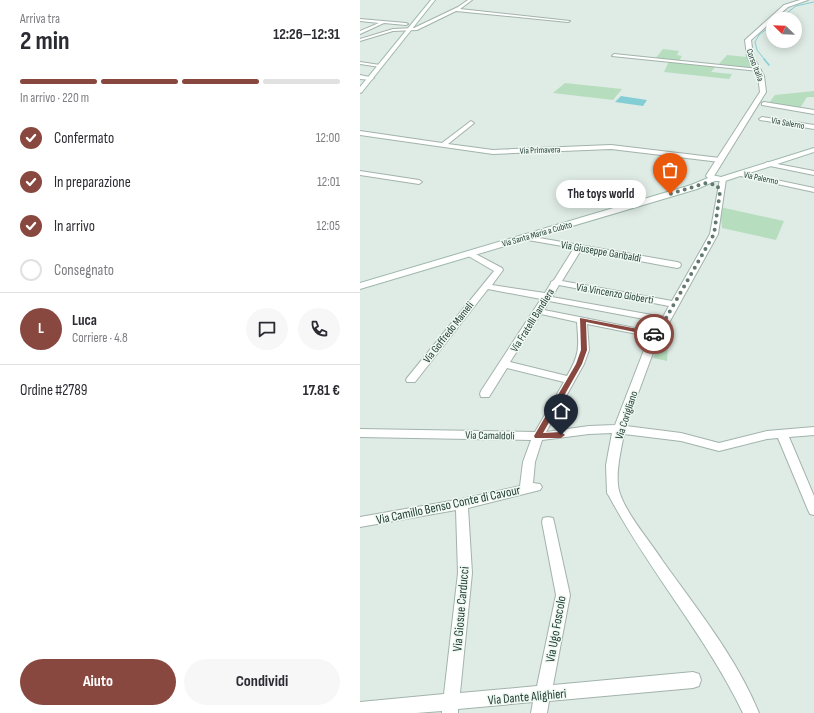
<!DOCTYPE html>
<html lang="it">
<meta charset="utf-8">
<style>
body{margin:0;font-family:"Sofia Sans Condensed",sans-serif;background:#f7f7f7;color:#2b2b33;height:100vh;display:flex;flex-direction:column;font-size:15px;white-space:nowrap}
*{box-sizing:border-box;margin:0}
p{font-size:13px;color:#7c7c81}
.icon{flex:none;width:22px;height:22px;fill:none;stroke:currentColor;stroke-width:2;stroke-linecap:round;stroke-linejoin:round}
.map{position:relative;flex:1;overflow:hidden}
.drawer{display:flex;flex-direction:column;background:#fff;width:360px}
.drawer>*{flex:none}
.needle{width:26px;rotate:293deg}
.buttons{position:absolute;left:406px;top:12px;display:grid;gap:8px}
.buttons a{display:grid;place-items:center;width:36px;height:36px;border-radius:50%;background:#fff;box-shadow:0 2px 10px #0003;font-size:20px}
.pin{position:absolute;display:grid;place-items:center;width:34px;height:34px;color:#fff;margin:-41px -17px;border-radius:50% 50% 50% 0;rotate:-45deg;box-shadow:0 0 4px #0007}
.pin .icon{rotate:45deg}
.courier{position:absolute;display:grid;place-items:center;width:40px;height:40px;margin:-20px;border:3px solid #89483f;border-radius:50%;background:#fff;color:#222;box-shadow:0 1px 5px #0007}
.bubble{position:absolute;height:28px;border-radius:14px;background:#fff;box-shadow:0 2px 10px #0003;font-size:13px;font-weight:700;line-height:28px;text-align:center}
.head em{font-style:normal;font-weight:700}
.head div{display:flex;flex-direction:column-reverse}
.head{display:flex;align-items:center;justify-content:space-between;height:68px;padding:0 20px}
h1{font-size:26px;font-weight:700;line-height:30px}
.bar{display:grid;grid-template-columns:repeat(4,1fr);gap:6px 4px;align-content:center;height:48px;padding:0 20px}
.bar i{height:5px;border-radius:3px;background:#e1e1e2}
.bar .active{background:#89483f}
.bar p{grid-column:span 4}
.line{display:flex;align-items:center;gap:10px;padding:0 20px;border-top:1px solid #e1e1e2}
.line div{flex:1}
.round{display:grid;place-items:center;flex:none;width:42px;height:42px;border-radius:21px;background:#f7f7f7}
ol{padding:0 20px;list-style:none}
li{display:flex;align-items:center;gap:12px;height:44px}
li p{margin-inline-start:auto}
li .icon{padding:4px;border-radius:50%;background:#89483f;color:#fff;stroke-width:4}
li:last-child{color:#7c7c81}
li i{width:22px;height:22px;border:2px solid #e1e1e2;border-radius:50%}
.button{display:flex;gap:8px;margin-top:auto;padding:8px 20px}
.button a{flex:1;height:46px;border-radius:24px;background:#89483f;color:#fff;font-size:16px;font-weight:700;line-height:46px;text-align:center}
.button a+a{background:#f7f7f7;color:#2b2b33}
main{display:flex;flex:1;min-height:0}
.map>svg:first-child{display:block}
.green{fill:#b6debe}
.water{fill:#83ced5}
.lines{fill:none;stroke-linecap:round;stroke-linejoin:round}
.stream-far1{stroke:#83ced5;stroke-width:1}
.stream{stroke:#83ced5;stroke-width:1.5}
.minor-casing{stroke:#a2b3ac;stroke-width:2}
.tertiary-casing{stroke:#a2b3ac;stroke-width:2}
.secondary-casing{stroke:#9db8ac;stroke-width:2}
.minor{fill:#fff;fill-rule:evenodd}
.tertiary{fill:#fff;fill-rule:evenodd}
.secondary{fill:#fff;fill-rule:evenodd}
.route{fill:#89483f}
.done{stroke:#627971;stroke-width:4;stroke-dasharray:0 7.2}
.labels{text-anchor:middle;stroke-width:3;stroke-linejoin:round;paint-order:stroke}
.far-street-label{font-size:9px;fill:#1f3c32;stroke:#f0f8f3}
.street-label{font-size:11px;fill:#1f3c32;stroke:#f0f8f3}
.near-street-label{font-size:13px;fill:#1f3c32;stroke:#f0f8f3}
</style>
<main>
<section class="drawer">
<div class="head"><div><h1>2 min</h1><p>Arriva tra</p></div><em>12:26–12:31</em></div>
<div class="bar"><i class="active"></i><i class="active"></i><i class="active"></i><i></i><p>In arrivo · 220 m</p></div>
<ol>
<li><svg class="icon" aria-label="check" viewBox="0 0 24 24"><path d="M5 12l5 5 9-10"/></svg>Confermato<p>12:00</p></li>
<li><svg class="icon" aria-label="check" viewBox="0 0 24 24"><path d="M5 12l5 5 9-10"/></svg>In preparazione<p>12:01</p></li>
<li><svg class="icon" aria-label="check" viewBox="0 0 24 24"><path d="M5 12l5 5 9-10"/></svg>In arrivo<p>12:05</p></li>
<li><i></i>Consegnato</li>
</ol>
<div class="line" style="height:72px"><b class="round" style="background:#89483f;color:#fff">L</b><div><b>Luca</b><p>Corriere · 4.8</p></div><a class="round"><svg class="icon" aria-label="chat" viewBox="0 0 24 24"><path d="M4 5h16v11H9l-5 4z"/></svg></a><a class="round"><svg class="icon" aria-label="phone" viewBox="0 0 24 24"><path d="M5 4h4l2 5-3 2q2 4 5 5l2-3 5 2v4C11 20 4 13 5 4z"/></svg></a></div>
<div class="line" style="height:52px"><div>Ordine #2789</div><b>17.81 €</b></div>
<div class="button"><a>Aiuto</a><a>Condividi</a></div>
</section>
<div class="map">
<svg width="454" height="713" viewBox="0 0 454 713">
<rect width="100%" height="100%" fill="#dfebe5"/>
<!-- green -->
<g class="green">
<path d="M 303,49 L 319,51 L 317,55 L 322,56 L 319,61 L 295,59 Z"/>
<path d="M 367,55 L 387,57 L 395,68 L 358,65 Z"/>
<path d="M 309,61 L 356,66 L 351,72 L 372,74 L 369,79 L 304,72 Z"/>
<path d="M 205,83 L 262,89 L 253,100 L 193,93 Z"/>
<path d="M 454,91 L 454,97 L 447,97 L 440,108 L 409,103 L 415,95 Z"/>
<path d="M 360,207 L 424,221 L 416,240 L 362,228 Z"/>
<path d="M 303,337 L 311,339 L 308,347 L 307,361 L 293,358 Z"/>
</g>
<!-- water -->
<path class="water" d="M 261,96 L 287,100 L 283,106 L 255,102 Z"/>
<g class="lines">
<!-- stream-far1 -->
<g class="stream-far1">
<path d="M 419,19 L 436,6 L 454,2"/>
<path d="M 405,60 L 397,50 L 395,42 L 399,35 L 413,24"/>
</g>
<!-- stream -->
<path class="stream" d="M 404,59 L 409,65"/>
<defs>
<g id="minor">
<path d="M 108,0 L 112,0 L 100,9 L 210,21 L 208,22 L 96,11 L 57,30 L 33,31 L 0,41 L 0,39 L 33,29 L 54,28 L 98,7 Z"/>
<path d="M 0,19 L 46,23 L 48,24 L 46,25 L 24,23 L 0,34 L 0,31 L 19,23 L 0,21 Z"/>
<path d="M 254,54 L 399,69 L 401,70 L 399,71 L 252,56 Z"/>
<path d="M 0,62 L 20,65 L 22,66 L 20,67 L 0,64 Z"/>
<path d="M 0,75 L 14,78 L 11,80 L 0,79 Z"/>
<path d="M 404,102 L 454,110 L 454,114 L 402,105 L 402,103 Z"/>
<path d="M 402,117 L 454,125 L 454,129 L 400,120 L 399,119 Z"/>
<path d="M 111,121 L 114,123 L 113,124 L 88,144 L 133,150 L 251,145 L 360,158 L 363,160 L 360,162 L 251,149 L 133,154 L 0,135 L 0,131 L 82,143 Z"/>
<path d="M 407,162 L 454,171 L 454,175 L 405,165 L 404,164 Z"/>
<path d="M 0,171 L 59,180 L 62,182 L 59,184 L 0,175 Z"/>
<path d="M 378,172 L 454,188 L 454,192 L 376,175 L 376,173 Z"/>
<path d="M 363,177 L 366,179 L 358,234 L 294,350 L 266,426 L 321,433 L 359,443 L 407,431 L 454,427 L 454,435 L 429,437 L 454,496 L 454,515 L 450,514 L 448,510 L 418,438 L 407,439 L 359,451 L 321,441 L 264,434 C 261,450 254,478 260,494 C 268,516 289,540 302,560 C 337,609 376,657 399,713 L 383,713 C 346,636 289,571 249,496 L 247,493 L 246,465 L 252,433 L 229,434 L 182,440 L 175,462 L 173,483 L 180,484 L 182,487 L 180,490 L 108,508 L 112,573 L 100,693 L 177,686 L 196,595 L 182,522 L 183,518 L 188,517 L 193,518 L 194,522 L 210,595 L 193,685 L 333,672 L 339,674 L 341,680 L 339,686 L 333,688 L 189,701 L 187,713 L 171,713 L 173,702 L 98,709 L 98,713 L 82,713 L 82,711 L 56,713 L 0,713 L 0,702 L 84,694 L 98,573 L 96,510 L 0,527 L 0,517 L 102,499 L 160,486 L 163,462 L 171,440 L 0,437 L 0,429 L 175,432 L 204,382 L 147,368 L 129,397 L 121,397 L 120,394 L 121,391 L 181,299 L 128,289 L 55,382 L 47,382 L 46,380 L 47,378 L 134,271 L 105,254 L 106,252 L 112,252 L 142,268 L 143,270 L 132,285 L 185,293 L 191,283 L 191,282 L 194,280 L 214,248 L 162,239 L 162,235 L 317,262 L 320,263 L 321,265 L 320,267 L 317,268 L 221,250 L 202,281 L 312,301 L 350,234 L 360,179 ZM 199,285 L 309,306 L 303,317 L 192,297 ZM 189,301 L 300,322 L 295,332 L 184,310 ZM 181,314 L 217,322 C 219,347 220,354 207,376 L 150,362 ZM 227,324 L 292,337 L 284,350 L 255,425 L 229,426 L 186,432 L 224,364 L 229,350 Z"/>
</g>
<path id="tertiary" d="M 440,0 L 448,0 L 428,7 L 391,40 L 393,56 L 404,76 L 406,92 L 354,176 L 348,176 L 347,174 L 400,92 L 398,76 L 387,56 L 385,40 L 424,5 Z"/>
<g id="secondary">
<path d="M 71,0 L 75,0 L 2,92 L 0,93 L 0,87 Z"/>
<path d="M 454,148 L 454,152 L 365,181 L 355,181 L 337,189 L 0,289 L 0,283 L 331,185 L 348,178 L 346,176 L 347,174 L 361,177 Z"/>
</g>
</defs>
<!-- minor casing -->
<use href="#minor" class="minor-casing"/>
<!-- tertiary casing -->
<use href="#tertiary" class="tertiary-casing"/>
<!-- secondary casing -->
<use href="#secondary" class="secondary-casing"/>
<!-- minor -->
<use href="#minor" class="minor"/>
<!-- tertiary -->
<use href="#tertiary" class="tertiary"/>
<!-- secondary -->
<use href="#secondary" class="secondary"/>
</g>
<!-- route -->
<path class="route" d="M 220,318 L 294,332 L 297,334 L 294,336 L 226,322 L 227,350 L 222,364 L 183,433 L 201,432 L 205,435 L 201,438 L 175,438 L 174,436 L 216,364 L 221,350 Z"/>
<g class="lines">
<!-- done -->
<path class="done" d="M 294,334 L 297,334 L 354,234 L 360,192 L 357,185 L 346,183 L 310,194"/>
</g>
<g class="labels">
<!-- far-street labels -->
<g class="far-street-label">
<text transform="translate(395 65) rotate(69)" y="3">Corso Italia</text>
<text transform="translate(428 123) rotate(10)" y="3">Via Salerno</text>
<text transform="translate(180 150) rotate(-2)" y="3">Via Primavera</text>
<text transform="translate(401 178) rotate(12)" y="3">Via Palermo</text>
<text transform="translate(177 234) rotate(-16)" y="3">Via Santa Maria a Cubito</text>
</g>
<!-- street labels -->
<g class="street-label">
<text transform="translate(241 251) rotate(10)" y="4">Via Giuseppe Garibaldi</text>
<text transform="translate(255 293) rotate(10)" y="4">Via Vincenzo Gioberti</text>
<text transform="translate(172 320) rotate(-58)" y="4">Via Fratelli Bandiera</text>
<text transform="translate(88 332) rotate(-52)" y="4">Via Goffredo Mameli</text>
<text transform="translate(266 415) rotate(-72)" y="4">Via Corigliano</text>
<text transform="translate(130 435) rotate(1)" y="4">Via Camaldoli</text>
</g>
<!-- near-street labels -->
<g class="near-street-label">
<text transform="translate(88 504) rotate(-12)" y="5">Via Camillo Benso Conte di Cavour</text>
<text transform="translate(100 609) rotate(-85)" y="5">Via Giosue Carducci</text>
<text transform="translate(195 629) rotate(-80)" y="5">Via Ugo Foscolo</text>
<text transform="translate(167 696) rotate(-5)" y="5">Via Dante Alighieri</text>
</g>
</g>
</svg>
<div class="buttons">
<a><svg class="needle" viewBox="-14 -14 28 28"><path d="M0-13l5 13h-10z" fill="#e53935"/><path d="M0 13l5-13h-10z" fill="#7c7c81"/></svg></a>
</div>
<div class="pin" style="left:310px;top:194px;background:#ea580c"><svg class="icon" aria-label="bag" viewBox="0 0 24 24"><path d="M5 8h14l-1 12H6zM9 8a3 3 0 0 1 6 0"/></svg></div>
<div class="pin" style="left:201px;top:435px;background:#1f2937"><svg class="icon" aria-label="home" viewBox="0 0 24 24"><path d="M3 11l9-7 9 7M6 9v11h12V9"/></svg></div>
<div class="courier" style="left:294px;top:334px"><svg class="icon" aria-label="car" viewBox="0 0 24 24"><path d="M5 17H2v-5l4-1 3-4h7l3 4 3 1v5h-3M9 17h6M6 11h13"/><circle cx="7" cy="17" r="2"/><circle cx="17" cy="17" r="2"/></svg></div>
<div class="bubble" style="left:196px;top:180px;width:90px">The toys world</div>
</div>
</main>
